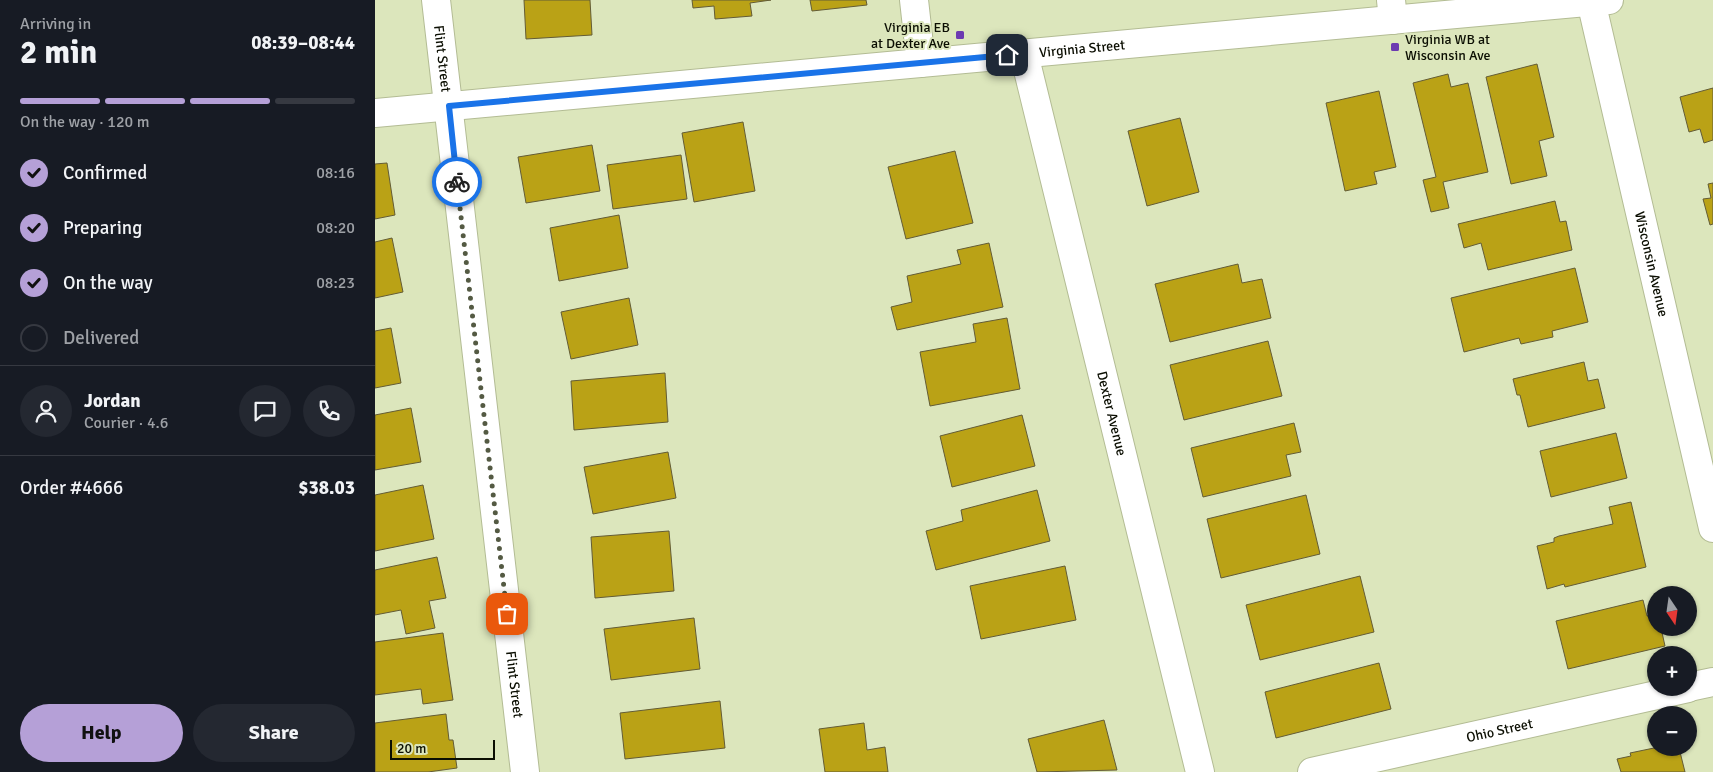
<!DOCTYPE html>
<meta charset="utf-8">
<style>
body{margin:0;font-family:Signika,sans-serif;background:#242831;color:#f1f3f6;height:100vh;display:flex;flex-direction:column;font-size:19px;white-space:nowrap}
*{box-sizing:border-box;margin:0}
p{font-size:16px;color:#9ea1a6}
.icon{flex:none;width:28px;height:28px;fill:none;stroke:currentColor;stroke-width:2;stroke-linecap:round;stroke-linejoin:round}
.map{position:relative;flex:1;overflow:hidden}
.details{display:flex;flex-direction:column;background:#171b24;width:375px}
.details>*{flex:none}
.needle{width:32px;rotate:167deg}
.fabs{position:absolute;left:1272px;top:586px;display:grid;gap:10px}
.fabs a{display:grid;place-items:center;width:50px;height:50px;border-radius:50%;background:#171b24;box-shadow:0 1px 4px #0004;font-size:25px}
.scale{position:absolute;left:15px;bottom:12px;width:105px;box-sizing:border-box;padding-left:5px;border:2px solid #0b0e02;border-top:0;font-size:14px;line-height:18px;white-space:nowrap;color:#0b0e02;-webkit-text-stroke:4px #dce6bc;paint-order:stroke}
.pin{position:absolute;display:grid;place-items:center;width:42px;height:42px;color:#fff;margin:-21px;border-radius:10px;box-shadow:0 2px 8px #0006}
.courier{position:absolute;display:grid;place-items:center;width:50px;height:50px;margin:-25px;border:4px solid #1a73e8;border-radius:50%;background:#fff;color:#222;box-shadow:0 1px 6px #0007}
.summary em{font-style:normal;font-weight:700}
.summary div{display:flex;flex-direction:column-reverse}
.summary{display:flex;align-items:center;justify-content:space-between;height:85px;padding:0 20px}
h1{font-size:32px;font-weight:700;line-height:38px}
.bar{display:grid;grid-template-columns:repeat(4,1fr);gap:8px 5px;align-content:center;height:60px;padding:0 20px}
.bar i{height:6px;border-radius:4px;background:#363941}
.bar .active{background:#b5a0d7}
.bar p{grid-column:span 4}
.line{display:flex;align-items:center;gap:12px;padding:0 20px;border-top:1px solid #363941}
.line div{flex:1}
.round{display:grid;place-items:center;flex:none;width:52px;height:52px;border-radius:26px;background:#242831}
ol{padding:0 20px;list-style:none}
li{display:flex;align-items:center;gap:15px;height:55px}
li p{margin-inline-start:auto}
li .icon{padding:5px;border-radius:50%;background:#b5a0d7;color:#111;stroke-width:4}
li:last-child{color:#9ea1a6}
li i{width:28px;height:28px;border:2px solid #363941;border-radius:50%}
.button{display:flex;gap:10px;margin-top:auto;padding:10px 20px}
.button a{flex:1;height:58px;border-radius:30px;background:#b5a0d7;color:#111;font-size:20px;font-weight:700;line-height:58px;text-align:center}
.button a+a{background:#242831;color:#f1f3f6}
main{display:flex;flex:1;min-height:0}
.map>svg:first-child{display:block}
.building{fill:#baa216;stroke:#635c36}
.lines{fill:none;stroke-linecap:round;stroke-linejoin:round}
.street-casing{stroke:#b3bc94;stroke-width:30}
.secondary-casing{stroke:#b3bc94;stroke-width:30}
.street{stroke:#fff;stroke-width:28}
.secondary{stroke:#fff;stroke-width:28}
.done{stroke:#545a43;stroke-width:5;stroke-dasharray:0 9}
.route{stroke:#1a73e8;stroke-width:6}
.poi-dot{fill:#6c3ab1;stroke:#dce6bc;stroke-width:2}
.labels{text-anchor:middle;stroke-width:4;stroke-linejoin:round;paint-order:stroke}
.poi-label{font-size:14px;fill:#0b0e02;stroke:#dce6bc;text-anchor:end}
.street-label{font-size:14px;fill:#0b0e02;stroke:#dce6bc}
</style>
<main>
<section class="details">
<div class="summary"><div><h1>2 min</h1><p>Arriving in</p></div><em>08:39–08:44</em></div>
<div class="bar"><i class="active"></i><i class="active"></i><i class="active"></i><i></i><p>On the way · 120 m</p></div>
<ol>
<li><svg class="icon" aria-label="check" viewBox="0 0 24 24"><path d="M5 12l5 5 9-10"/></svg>Confirmed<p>08:16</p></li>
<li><svg class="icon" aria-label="check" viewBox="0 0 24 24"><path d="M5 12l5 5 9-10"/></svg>Preparing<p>08:20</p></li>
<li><svg class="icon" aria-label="check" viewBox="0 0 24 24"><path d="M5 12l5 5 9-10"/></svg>On the way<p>08:23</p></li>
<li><i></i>Delivered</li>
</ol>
<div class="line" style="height:90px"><a class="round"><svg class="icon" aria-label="person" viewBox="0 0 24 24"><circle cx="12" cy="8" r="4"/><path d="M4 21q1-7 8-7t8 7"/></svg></a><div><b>Jordan</b><p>Courier · 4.6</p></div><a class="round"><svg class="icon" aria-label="chat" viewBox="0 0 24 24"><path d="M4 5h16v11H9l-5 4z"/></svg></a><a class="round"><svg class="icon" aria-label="phone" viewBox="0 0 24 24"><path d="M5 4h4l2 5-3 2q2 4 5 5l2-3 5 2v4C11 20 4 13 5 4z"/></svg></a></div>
<div class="line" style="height:65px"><div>Order #4666</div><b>$38.03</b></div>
<div class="button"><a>Help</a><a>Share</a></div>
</section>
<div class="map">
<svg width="1338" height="772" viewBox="0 0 1338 772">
<rect width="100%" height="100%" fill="#dce6bc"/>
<!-- building -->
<g class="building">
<path d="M 149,0 L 215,0 L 217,35 L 151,39 Z"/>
<path d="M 317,0 L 396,0 L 375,3 L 377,16 L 340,19 L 339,6 L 318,8 Z"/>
<path d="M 435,0 L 491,0 L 492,5 L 437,11 Z"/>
<path d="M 1162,64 L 1179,137 L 1164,141 L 1172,176 L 1136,184 L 1111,77 Z"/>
<path d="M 1073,74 L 1076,87 L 1093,83 L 1113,172 L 1068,182 L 1074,208 L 1056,212 L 1048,180 L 1061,177 L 1038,83 Z"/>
<path d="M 1338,88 L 1338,140 L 1329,143 L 1325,129 L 1314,132 L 1305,97 Z"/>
<path d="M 1004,91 L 1021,167 L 999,172 L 1002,184 L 970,191 L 951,103 Z"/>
<path d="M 805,118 L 824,192 L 772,206 L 753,131 Z"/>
<path d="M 368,122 L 380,191 L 319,202 L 307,133 Z"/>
<path d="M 217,145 L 225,191 L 151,203 L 143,157 Z"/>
<path d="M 580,151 L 598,223 L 531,239 L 513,167 Z"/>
<path d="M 306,155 L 312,199 L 238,209 L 232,165 Z"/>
<path d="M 12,163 L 20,215 L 0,219 L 0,164 Z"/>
<path d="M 1338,183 L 1338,224 L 1335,225 L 1328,199 L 1336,198 L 1333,184 Z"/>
<path d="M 1180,201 L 1185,222 L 1191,221 L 1197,250 L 1113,270 L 1106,243 L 1089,248 L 1083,224 Z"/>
<path d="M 244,215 L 253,268 L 184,281 L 175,228 Z"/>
<path d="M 17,238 L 28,292 L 0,298 L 0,242 Z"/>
<path d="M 614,243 L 628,307 L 522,330 L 516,307 L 537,302 L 532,276 L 586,264 L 582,250 Z"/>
<path d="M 863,264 L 867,283 L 887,279 L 896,318 L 795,342 L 780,284 Z"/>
<path d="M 1200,268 L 1213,322 L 1177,331 L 1178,337 L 1146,344 L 1144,338 L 1089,352 L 1076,298 Z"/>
<path d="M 254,298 L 263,345 L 196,359 L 186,312 Z"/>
<path d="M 632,318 L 645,389 L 555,406 L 545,352 L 601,342 L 598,324 Z"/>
<path d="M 16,328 L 26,383 L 0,388 L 0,331 Z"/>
<path d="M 893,341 L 907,396 L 809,420 L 795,365 Z"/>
<path d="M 1209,362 L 1213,381 L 1223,379 L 1230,408 L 1153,427 L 1145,395 L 1142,395 L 1138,379 Z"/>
<path d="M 290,373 L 293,422 L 199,430 L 196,381 Z"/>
<path d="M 36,408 L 46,462 L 0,470 L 0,415 Z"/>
<path d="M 647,415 L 660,466 L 577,487 L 565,436 Z"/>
<path d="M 919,423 L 926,452 L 911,455 L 916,476 L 828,497 L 816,448 Z"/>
<path d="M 1241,433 L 1252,478 L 1176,497 L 1165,451 Z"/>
<path d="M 293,452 L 301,498 L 218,514 L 209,467 Z"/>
<path d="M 48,485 L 59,539 L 0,551 L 0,495 Z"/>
<path d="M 662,490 L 675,541 L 561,570 L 551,531 L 588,521 L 586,510 Z"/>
<path d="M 931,495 L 945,554 L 846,578 L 832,519 Z"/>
<path d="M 1256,502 L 1271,567 L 1190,587 L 1189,584 L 1172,589 L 1162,546 L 1179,542 L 1179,538 L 1184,536 L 1238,524 L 1234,507 Z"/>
<path d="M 294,531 L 299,591 L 220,598 L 216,537 Z"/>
<path d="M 62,557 L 71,598 L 54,601 L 60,628 L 31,634 L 26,610 L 0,615 L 0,570 Z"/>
<path d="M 690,566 L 701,620 L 606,639 L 595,586 Z"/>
<path d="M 985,576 L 999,632 L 885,660 L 871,605 Z"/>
<path d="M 1268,600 L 1272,616 L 1281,614 L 1281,628 L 1286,628 L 1290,646 L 1193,669 L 1181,621 Z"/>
<path d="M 319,618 L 325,669 L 236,680 L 229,629 Z"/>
<path d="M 68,633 L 78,700 L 48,704 L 46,689 L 0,695 L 0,642 Z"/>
<path d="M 1004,663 L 1016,709 L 901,738 L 890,692 Z"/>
<path d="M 345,701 L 350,748 L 250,759 L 245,713 Z"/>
<path d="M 71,714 L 74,740 L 78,740 L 82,768 L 53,772 L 0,772 L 0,723 Z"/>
<path d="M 729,720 L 742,770 L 662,772 L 653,739 Z"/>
<path d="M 489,723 L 492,750 L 510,747 L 513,772 L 450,772 L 444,729 Z"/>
<path d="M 1279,748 L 1304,748 L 1310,772 L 1246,772 L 1242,759 L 1256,756 L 1255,753 Z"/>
</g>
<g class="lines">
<defs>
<g id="street">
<path id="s1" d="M 61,0 L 150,772"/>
<path d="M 539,0 L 546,63"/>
<path d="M 1016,0 L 1018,20"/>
<path id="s2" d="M 1216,1 L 1338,528"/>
<path id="s3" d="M 649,54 L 825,772"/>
<path d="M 1314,687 L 1338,682"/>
<path id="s4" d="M 937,772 L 1313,688"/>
</g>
<g id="secondary">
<path id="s5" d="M 0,113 L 1234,0"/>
</g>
</defs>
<!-- street casing -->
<use href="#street" class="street-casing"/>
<!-- secondary casing -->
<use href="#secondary" class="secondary-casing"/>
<!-- street -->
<use href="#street" class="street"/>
<!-- secondary -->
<use href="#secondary" class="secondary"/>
</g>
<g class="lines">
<!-- done -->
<path class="done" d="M 82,182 L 132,614"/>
<!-- route -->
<path class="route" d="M 82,182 L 74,106 L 632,55"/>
</g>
<!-- markers -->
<g class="poi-dot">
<rect x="580" y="30" width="10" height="10" rx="2.5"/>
<rect x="1015" y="42" width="10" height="10" rx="2.5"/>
</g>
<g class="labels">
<!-- poi labels -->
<g class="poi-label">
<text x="575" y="32">Virginia EB<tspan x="575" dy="16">at Dexter Ave</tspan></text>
<text x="1030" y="44" text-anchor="start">Virginia WB at<tspan x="1030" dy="16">Wisconsin Ave</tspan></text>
</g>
<!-- street labels -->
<g class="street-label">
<text dy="5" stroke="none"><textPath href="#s5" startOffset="710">Virginia Street</textPath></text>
<text dy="5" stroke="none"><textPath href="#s1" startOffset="59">Flint Street</textPath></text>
<text dy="5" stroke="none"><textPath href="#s2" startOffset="270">Wisconsin Avenue</textPath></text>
<text dy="5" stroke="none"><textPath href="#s3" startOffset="370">Dexter Avenue</textPath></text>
<text dy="5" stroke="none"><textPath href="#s1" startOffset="689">Flint Street</textPath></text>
<text dy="5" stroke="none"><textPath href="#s4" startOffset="192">Ohio Street</textPath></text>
</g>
</g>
</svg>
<div class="fabs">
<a><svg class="needle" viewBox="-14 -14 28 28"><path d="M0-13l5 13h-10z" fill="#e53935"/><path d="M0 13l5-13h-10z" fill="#9ea1a6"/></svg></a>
<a>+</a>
<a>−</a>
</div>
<div class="scale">20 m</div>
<div class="pin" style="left:132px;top:614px;background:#ea580c"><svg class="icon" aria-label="bag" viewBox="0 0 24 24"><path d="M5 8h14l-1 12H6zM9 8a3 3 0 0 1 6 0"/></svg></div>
<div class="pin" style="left:632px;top:55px;background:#1f2937"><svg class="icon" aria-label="home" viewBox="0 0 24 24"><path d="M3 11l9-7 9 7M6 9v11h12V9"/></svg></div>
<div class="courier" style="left:82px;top:182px"><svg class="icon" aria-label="bike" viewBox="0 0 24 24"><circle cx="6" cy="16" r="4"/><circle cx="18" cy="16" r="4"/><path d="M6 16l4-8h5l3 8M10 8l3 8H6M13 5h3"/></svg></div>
</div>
</main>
